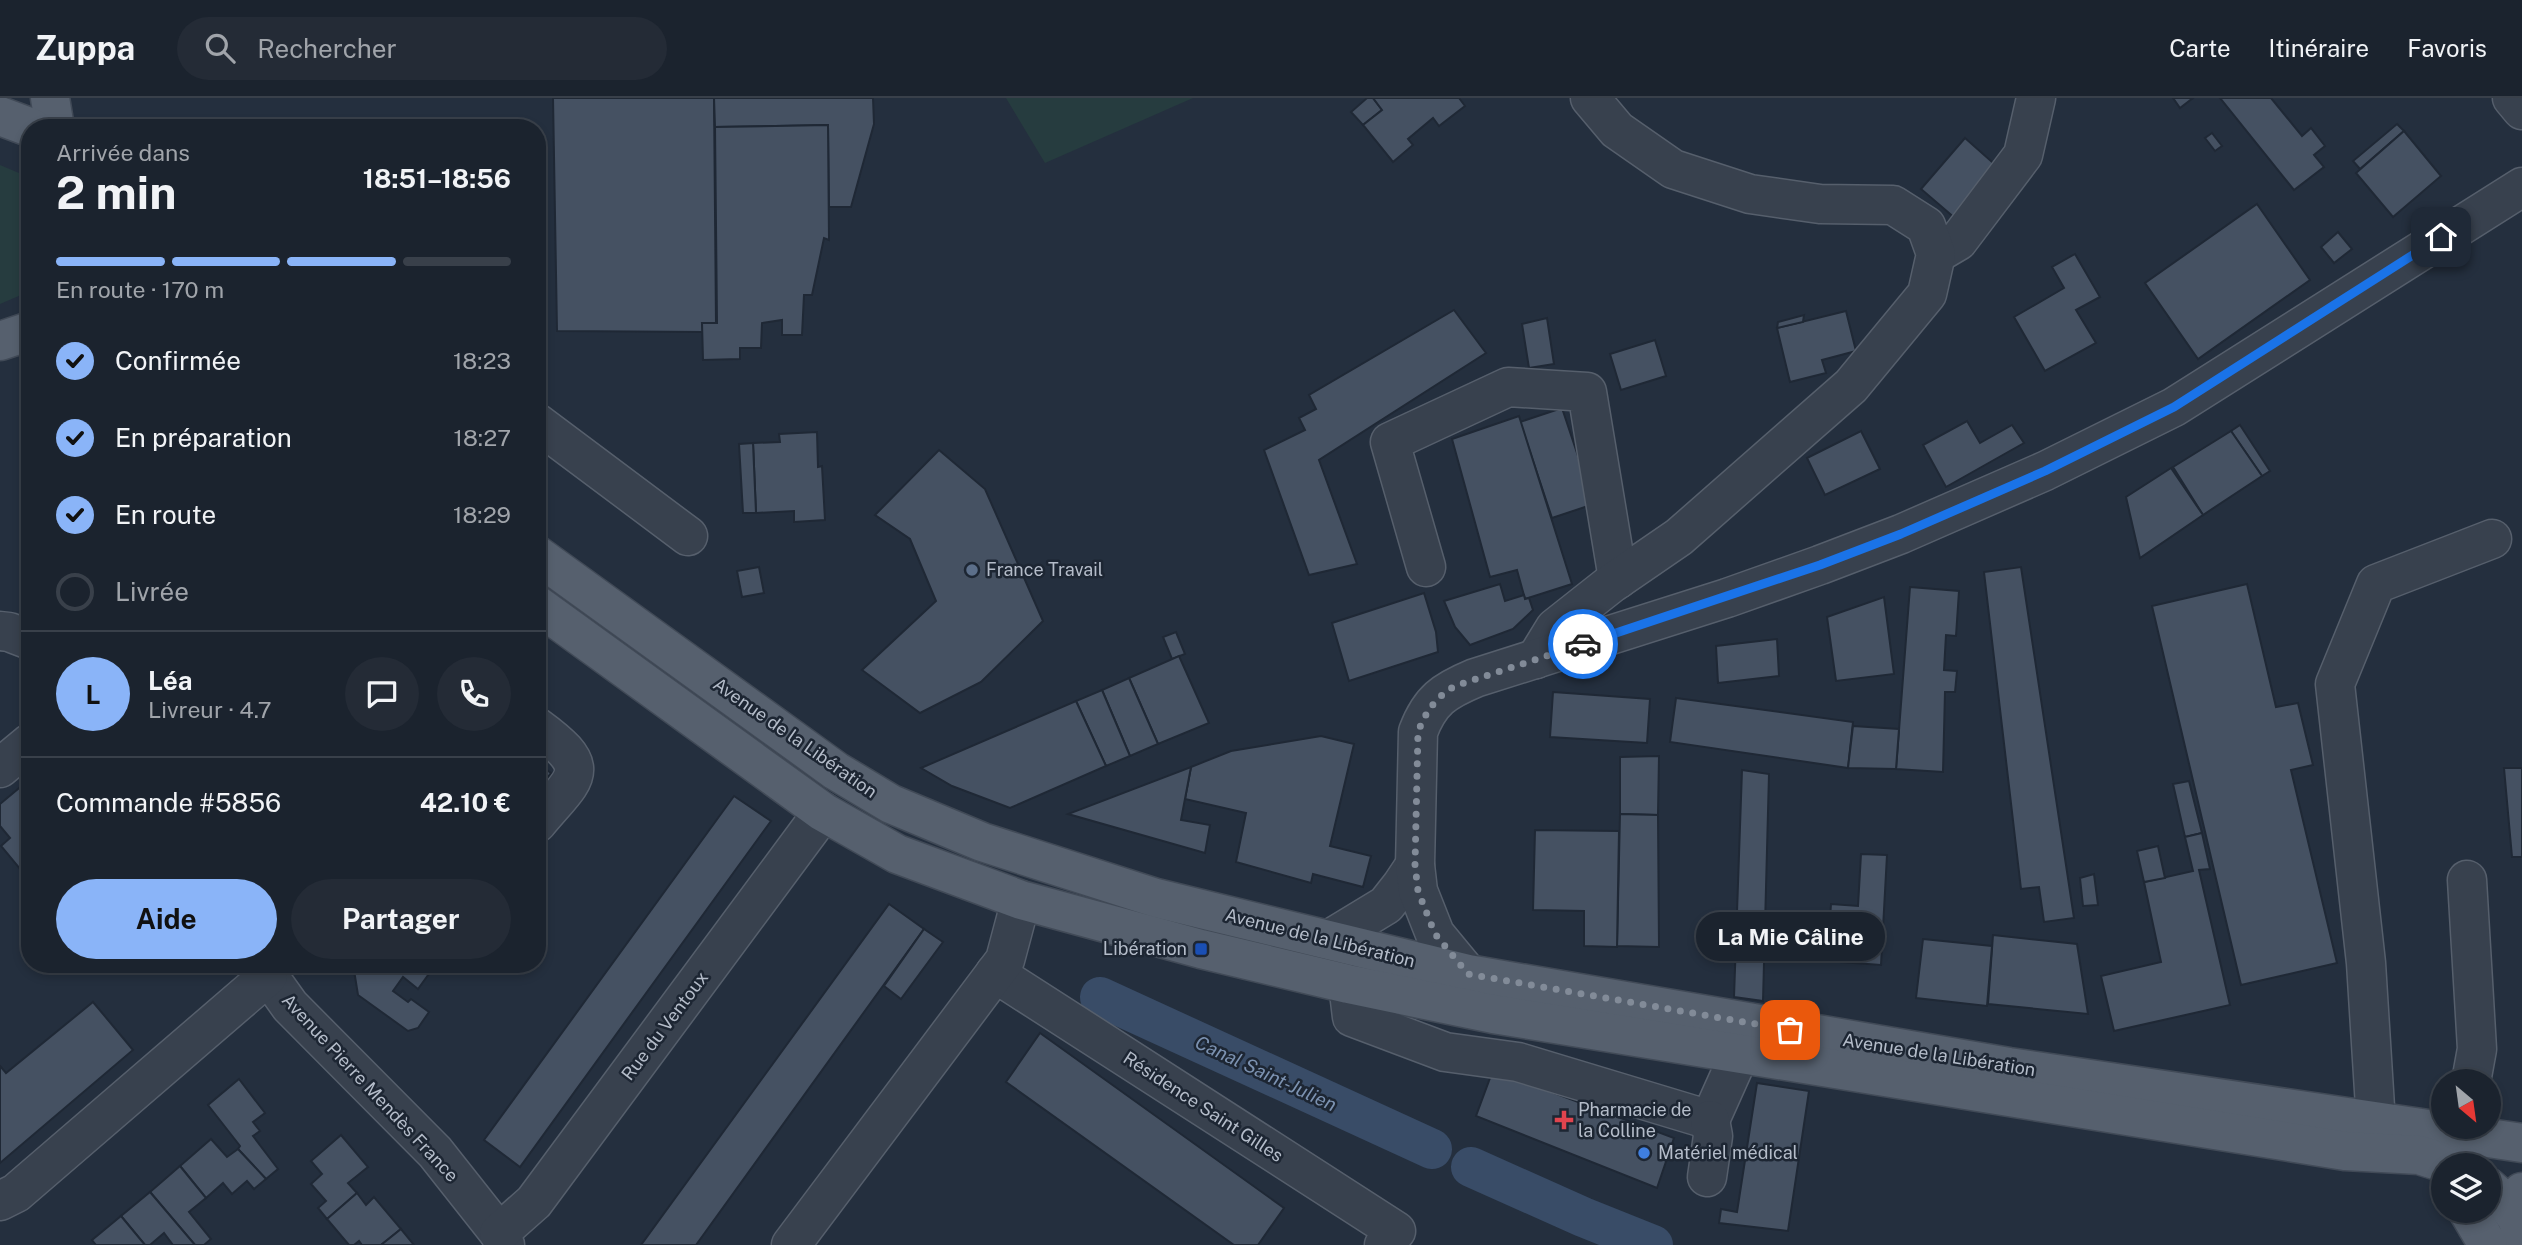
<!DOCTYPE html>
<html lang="fr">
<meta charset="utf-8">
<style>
body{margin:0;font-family:"Public Sans",sans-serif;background:#242b36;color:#f1f3f6;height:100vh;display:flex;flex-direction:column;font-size:26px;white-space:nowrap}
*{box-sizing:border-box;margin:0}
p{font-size:23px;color:#a0a4aa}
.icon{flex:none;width:38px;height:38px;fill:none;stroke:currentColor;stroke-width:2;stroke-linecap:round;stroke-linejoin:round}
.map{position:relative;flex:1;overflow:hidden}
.panel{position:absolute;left:21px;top:21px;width:525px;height:854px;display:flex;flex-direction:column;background:#1b232e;border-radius:28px;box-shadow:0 4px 10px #0003,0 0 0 2px #39404a}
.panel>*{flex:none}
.needle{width:46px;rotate:151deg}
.tools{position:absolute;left:2431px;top:971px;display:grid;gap:14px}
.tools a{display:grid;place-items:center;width:70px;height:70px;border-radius:50%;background:#1b232e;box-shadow:0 4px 10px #0003,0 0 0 2px #39404a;font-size:35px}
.pin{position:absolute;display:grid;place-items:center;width:60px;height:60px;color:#fff;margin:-30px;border-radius:14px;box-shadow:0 4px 10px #0006}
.courier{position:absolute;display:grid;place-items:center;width:70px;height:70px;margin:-35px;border:5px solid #1a73e8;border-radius:50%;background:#fff;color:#222;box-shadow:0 2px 9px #0007}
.bubble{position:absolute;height:49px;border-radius:24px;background:#1b232e;box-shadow:0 4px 10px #0003,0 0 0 2px #39404a;font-size:23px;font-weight:700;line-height:49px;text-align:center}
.headline em{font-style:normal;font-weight:700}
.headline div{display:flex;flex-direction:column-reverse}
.headline{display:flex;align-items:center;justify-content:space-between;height:119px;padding:0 35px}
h1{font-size:46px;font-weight:700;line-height:52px}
.bar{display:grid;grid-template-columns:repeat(4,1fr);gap:10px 7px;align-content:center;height:84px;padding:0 35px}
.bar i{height:9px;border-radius:5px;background:#39404a}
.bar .active{background:#8ab4f8}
.bar p{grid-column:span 4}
.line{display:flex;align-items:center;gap:18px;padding:0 35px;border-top:2px solid #39404a}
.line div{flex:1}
.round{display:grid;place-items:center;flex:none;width:74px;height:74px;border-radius:37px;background:#242b36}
ol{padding:0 35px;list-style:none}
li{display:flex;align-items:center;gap:21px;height:77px}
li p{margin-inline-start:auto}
li .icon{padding:7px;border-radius:50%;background:#8ab4f8;color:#111;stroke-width:4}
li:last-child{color:#a0a4aa}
li i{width:38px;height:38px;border:4px solid #39404a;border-radius:50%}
.primary-button{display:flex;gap:14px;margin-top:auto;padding:14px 35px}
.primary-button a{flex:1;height:80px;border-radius:42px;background:#8ab4f8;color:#111;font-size:28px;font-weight:700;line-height:80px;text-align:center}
.primary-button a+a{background:#242b36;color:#f1f3f6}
header{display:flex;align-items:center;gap:42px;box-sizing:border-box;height:98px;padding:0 35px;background:#1b232e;border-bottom:2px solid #39404a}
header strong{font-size:33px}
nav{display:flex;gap:38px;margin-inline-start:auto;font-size:24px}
.search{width:490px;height:63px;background:#242b36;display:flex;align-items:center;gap:18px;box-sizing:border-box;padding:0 24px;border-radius:38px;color:#a0a4aa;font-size:26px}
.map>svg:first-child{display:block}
.green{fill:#263c3f}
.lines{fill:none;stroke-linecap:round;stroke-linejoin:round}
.canal{stroke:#394c67;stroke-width:40}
.building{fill:#455162;stroke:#1f2835;stroke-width:2}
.minor-casing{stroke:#565f6c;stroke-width:41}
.major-casing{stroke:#414a57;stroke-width:41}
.minor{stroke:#38414e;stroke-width:38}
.major{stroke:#56606e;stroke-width:38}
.done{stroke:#828b98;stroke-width:7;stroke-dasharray:0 12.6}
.route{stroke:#1a73e8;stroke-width:9}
.service-dot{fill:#5c6f8a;stroke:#1d2633;stroke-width:2.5}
.transit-dot{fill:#1a4fb4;stroke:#1d2633;stroke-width:2.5}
.health-dot{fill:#e0444e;stroke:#1d2633;stroke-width:2.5}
.shop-dot{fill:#3f7fe0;stroke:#1d2633;stroke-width:2.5}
.labels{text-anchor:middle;stroke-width:5;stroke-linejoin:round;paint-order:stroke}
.poi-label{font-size:18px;fill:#b4bcc9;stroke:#1d2633;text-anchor:start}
.street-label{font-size:18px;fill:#b4bcc9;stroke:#1d2633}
.water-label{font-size:19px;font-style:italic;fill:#7c92b1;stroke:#1d2633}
</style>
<header>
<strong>Zuppa</strong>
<div class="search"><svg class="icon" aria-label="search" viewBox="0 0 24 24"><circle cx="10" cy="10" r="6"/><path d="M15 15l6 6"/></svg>Rechercher</div>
<nav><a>Carte</a><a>Itinéraire</a><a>Favoris</a></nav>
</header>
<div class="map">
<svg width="2522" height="1147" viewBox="0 0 2522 1147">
<rect width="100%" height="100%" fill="#242f3e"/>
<!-- green -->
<g class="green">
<path d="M 1006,0 L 1193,0 L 1045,65 Z"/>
<path d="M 0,67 L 19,75 L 30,76 L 30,189 L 21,197 L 0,206 Z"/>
</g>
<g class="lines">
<!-- canal -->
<g class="canal">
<path d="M 1100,899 L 1432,1051"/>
<path d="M 1471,1069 L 1583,1119 L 1653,1147"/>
</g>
</g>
<!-- building -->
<g class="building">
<path d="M 553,0 L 714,0 L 716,225 L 702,225 L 703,234 L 557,233 Z"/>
<path d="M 714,0 L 873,0 L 874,26 L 851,109 L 829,109 L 828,27 L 715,29 Z"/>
<path d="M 1367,0 L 1373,0 L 1382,12 L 1363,27 L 1351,14 Z"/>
<path d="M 1373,0 L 1459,0 L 1465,8 L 1439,28 L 1433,20 L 1408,41 L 1413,47 L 1393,64 L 1363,27 L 1382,12 Z"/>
<path d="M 2173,0 L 2193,0 L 2180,10 Z"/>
<path d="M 2220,0 L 2271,0 L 2302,38 L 2311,30 L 2325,48 L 2314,57 L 2324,69 L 2294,92 Z"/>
<path d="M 2397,26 L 2404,33 L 2360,71 L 2353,63 Z"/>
<path d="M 828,27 L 829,142 L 824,140 L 812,197 L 804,197 L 802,237 L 782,237 L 782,222 L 762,225 L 761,250 L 740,250 L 740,261 L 703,262 L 702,225 L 717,225 L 715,29 Z"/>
<path d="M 2404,33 L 2441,78 L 2393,119 L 2356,75 Z"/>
<path d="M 2212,35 L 2222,48 L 2215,53 L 2205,40 Z"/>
<path d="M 1965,40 L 2000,71 L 1956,121 L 1921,91 Z"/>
<path d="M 2257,106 L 2310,182 L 2198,261 L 2145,185 Z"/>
<path d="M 2338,134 L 2352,151 L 2334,165 L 2321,149 Z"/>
<path d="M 2075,156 L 2100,199 L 2076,212 L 2096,245 L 2045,273 L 2014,219 L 2064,190 L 2052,169 Z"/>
<path d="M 1454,212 L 1486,255 L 1319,362 L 1357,466 L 1309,477 L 1264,352 L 1305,332 L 1299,320 L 1316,311 L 1309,297 Z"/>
<path d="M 1846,213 L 1856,253 L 1822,262 L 1826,275 L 1790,284 L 1777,230 Z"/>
<path d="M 1804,217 L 1803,224 L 1777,230 L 1778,224 Z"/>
<path d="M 1547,220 L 1554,266 L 1529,270 L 1522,226 Z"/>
<path d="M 1655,242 L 1666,278 L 1621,292 L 1610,256 Z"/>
<path d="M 1562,310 L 1594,406 L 1552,420 L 1520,324 Z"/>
<path d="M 1519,318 L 1572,486 L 1525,501 L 1517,472 L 1490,479 L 1452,341 Z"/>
<path d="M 1967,323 L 1980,345 L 2012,327 L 2024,345 L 1946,389 L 1923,347 Z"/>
<path d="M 2240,327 L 2270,373 L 2262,378 L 2231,333 Z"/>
<path d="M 1861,333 L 1880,371 L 1825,397 L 1807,360 Z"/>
<path d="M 2231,333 L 2262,378 L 2203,417 L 2173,369 Z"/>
<path d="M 817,334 L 818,369 L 822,368 L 825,422 L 794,424 L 794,413 L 756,415 L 753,345 L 780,344 L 779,336 Z"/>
<path d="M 753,345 L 756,415 L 743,415 L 739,346 Z"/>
<path d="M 939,352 L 985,391 L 1043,523 L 981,584 L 920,615 L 862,572 L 936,503 L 910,441 L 875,417 Z"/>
<path d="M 2171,370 L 2203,417 L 2140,460 L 2126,399 Z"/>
<path d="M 759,469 L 764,495 L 742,499 L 737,473 Z"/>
<path d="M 2021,469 L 2074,820 L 2044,824 L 2039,789 L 2021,791 L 1984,474 Z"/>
<path d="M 1500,486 L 1505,503 L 1524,497 L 1525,501 L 1529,500 L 1533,512 L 1513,531 L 1470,547 L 1455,529 L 1444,503 Z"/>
<path d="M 2247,486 L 2276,609 L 2298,605 L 2313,667 L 2291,672 L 2337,865 L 2241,887 L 2152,508 Z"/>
<path d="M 1910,489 L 1959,493 L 1956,538 L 1946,537 L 1944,572 L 1957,573 L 1955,594 L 1945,594 L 1943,674 L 1896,671 Z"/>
<path d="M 1424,495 L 1436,534 L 1438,554 L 1349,583 L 1332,525 Z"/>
<path d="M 1884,499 L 1894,576 L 1836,583 L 1827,519 Z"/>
<path d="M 1176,534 L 1185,556 L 1172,561 L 1163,539 Z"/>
<path d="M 1777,541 L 1779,578 L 1718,585 L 1716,548 Z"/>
<path d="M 1179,558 L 1209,625 L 1158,646 L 1129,580 Z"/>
<path d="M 1129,580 L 1158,646 L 1130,658 L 1102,592 Z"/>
<path d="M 1102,592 L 1130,658 L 1106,668 L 1076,603 Z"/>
<path d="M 1553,594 L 1650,601 L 1647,645 L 1550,639 Z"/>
<path d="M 1676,600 L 1853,624 L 1848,670 L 1670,644 Z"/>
<path d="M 1076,603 L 1106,668 L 1010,710 L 952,688 L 921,670 Z"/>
<path d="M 1853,628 L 1899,631 L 1896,671 L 1848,670 Z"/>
<path d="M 1321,638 L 1354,646 L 1330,748 L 1371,758 L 1363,789 L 1313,776 L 1311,785 L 1236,764 L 1246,715 L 1185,701 L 1191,669 L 1231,653 Z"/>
<path d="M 1659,658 L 1658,717 L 1620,716 L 1620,659 Z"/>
<path d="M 537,665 L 551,675 L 537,693 Z"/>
<path d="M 1191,669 L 1181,722 L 1210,727 L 1205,755 L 1068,716 Z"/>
<path d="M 2504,670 L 2522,670 L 2522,759 L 2512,759 Z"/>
<path d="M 1742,672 L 1769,676 L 1763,903 L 1734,899 Z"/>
<path d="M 30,681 L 30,783 L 1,748 L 10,740 L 0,728 L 0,706 Z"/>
<path d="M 2189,683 L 2202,735 L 2185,739 L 2173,686 Z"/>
<path d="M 734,698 L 771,723 L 520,1069 L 484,1042 Z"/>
<path d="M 1620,716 L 1658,717 L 1659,849 L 1617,848 Z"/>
<path d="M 1535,732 L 1619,733 L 1617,849 L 1584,848 L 1584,813 L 1533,812 Z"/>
<path d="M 2202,735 L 2210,771 L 2199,772 L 2230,907 L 2114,933 L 2101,878 L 2161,864 L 2144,784 L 2193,773 L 2185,739 Z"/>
<path d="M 2158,748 L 2165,780 L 2144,784 L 2137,753 Z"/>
<path d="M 1861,756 L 1887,757 L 1881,867 L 1827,863 L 1831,806 L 1858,808 Z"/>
<path d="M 2094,776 L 2098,807 L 2083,808 L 2080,780 Z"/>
<path d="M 889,806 L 924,831 L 696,1147 L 641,1147 Z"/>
<path d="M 924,831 L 943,844 L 901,901 L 884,888 Z"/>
<path d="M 1993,837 L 2077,846 L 2088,916 L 1988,906 Z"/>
<path d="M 1923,841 L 1992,848 L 1987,908 L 1916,900 Z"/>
<path d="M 353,866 L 436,866 L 418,891 L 403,879 L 393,893 L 408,904 L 411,901 L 429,914 L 418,930 L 408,933 L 358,897 Z"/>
<path d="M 93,904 L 133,952 L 0,1065 L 0,968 L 6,975 Z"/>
<path d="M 1040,935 L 1284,1110 L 1258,1147 L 1234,1147 L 1006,984 Z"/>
<path d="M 1493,972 L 1674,1040 L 1657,1090 L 1476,1018 Z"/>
<path d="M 239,981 L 265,1015 L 253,1024 L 260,1033 L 253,1038 L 278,1071 L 266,1081 L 238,1051 L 240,1048 L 208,1007 Z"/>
<path d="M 1757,985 L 1809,993 L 1788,1133 L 1719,1125 L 1721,1111 L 1737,1114 Z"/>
<path d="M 341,1037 L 368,1069 L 348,1085 L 357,1095 L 327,1121 L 318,1110 L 326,1103 L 311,1086 L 322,1076 L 311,1063 Z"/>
<path d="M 211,1041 L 227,1059 L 238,1051 L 266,1081 L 254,1091 L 247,1083 L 232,1096 L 223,1085 L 206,1100 L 180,1068 Z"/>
<path d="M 180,1068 L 206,1100 L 189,1114 L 211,1141 L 204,1147 L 195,1147 L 150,1094 Z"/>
<path d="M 150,1094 L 195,1147 L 173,1147 L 164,1135 L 150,1147 L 145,1147 L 121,1118 Z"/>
<path d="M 357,1095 L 366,1107 L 374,1099 L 401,1131 L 381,1147 L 362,1147 L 359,1143 L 354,1147 L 349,1147 L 327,1121 Z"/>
<path d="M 121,1118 L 145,1147 L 96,1147 L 92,1142 Z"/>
<path d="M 401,1131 L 414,1147 L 381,1147 Z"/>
</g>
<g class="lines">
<defs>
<g id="minor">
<path d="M 2512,0 L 2522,12"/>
<path d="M 1936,156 L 1958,143 L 2023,57 L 2036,0"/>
<path d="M 537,325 L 688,438"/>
<path d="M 1426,469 L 1390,344 L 1508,289 L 1587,294 L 1618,481"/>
<path d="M 0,533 L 9,534 L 30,542"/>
<path d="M 1536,561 L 1555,530 L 1612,485 L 1679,439 L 1851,288 L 1927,196 L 1936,156 L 1926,128 L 1893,107 L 1820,106 L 1750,96 L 1673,71 L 1617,32 L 1590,0"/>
<path d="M 537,629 C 596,672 576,678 537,725"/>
<path d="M 0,670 L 30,645"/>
<path d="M 2467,782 L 2477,951 L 2471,984"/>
<path d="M 1330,841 L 1386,807 L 1401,788 L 1415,767"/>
<path d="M 260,866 L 290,908 L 435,1054 L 499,1135 L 505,1147"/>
<path d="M 995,875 L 1396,1133 L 1384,1147"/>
<path d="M 1468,876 L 1435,836 L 1418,793 L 1415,767 L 1418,634 C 1430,602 1444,593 1475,580 L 1727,500 L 1820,467 L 1901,436 L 2045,373 L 2174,309 L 2522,89"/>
<path d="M 1348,886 L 1352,919 L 1445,954 L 1518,964 L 1710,1022 L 1740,955"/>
<path d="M 2376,1025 L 2366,865 L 2335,586 L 2376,486 L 2492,441"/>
<path d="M 1707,1079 L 1713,1038 L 1710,1022"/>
<path d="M 0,1103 L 16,1095 L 268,878"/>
<path d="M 499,1135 L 534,1104 L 823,714"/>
<path d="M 791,1147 L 1005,862 L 1021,802"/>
</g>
<g id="major">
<path d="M 50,0 L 55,30"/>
<path d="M 0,18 L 32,30"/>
<path d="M 0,243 L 30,233"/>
<path d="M 537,457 L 836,673 L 891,706 L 982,744 L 1156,800 L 1468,876 L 2009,969 L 2522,1045"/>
<path d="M 537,507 L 823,714 L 897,756 L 1021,802 L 1201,851 L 1348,886 L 1493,916 L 2345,1053 L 2419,1057 L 2454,1068"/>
<path d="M 2488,1089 L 2505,1104 L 2518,1122"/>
<path d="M 2522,1094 L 2518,1122 L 2522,1143"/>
<path d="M 2468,1113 L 2488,1147"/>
</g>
</defs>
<!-- minor casing -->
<use href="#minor" class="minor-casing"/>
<!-- major casing -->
<use href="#major" class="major-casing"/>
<!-- minor -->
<use href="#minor" class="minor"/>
<!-- major -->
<use href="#major" class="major"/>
</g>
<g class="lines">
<!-- done -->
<path class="done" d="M 1583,546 L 1455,588 C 1436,599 1426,613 1418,634 L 1415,767 L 1418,793 L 1435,836 L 1468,876 L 1790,932"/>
<!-- route -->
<path class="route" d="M 1583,546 L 1820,467 L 1901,436 L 2045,373 L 2174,309 L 2441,139"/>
</g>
<!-- markers -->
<circle class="service-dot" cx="972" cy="472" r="7"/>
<rect class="transit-dot" x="1194" y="844" width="14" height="14" rx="3.5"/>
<path class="health-dot" d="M1560.5 1011.5h7v7h7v7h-7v7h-7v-7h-7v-7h7z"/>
<circle class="shop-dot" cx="1644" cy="1055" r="7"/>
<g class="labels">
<!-- poi labels -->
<g class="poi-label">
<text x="986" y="478">France Travail</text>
<text x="1187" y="857" text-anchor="end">Libération</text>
<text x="1578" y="1018">Pharmacie de<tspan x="1578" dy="21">la Colline</tspan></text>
<text x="1658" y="1061">Matériel médical</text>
</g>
<!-- street labels -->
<g class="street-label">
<text transform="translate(795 640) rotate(35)" y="6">Avenue de la Libération</text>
<text transform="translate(1320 840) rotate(14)" y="6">Avenue de la Libération</text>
<text transform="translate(665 928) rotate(-53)" y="6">Rue du Ventoux</text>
<text transform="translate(1939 957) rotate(9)" y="6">Avenue de la Libération</text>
<text transform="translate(370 990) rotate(47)" y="6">Avenue Pierre Mendès France</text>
<text transform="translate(1203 1009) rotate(33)" y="6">Résidence Saint Gilles</text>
</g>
<!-- water labels -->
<g class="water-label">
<text transform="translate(1266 975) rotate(25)" y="7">Canal Saint-Julien</text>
</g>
</g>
</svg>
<div class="tools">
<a><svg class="needle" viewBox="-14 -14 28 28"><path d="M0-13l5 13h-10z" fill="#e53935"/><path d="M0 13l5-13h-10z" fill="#a0a4aa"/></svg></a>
<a><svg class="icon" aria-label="layers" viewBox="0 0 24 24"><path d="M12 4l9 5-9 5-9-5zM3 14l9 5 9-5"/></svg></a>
</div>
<div class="pin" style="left:1790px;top:932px;background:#ea580c"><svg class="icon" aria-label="bag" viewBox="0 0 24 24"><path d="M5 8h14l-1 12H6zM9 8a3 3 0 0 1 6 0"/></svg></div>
<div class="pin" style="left:2441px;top:139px;background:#1f2937"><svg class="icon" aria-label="home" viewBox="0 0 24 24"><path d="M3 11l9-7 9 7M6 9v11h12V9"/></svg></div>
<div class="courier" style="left:1583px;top:546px"><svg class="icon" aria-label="car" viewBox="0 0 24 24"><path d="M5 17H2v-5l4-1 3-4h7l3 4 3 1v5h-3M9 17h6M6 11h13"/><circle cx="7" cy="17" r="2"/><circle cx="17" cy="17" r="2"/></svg></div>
<div class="bubble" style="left:1696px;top:814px;width:189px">La Mie Câline</div>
<section class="panel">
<div class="headline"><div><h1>2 min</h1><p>Arrivée dans</p></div><em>18:51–18:56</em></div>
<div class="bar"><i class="active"></i><i class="active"></i><i class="active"></i><i></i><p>En route · 170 m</p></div>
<ol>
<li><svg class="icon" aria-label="check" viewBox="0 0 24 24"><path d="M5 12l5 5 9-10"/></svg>Confirmée<p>18:23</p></li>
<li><svg class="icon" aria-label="check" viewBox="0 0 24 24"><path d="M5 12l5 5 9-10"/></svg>En préparation<p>18:27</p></li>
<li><svg class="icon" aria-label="check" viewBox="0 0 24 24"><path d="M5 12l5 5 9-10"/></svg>En route<p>18:29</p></li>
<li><i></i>Livrée</li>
</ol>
<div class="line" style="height:126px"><b class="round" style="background:#8ab4f8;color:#111">L</b><div><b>Léa</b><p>Livreur · 4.7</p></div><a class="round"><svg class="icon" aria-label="chat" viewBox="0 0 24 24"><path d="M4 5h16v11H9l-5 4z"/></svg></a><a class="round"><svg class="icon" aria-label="phone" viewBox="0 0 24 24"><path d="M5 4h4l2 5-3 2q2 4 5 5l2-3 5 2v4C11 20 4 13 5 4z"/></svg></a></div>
<div class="line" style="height:91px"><div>Commande #5856</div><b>42.10 €</b></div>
<div class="primary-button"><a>Aide</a><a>Partager</a></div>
</section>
</div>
